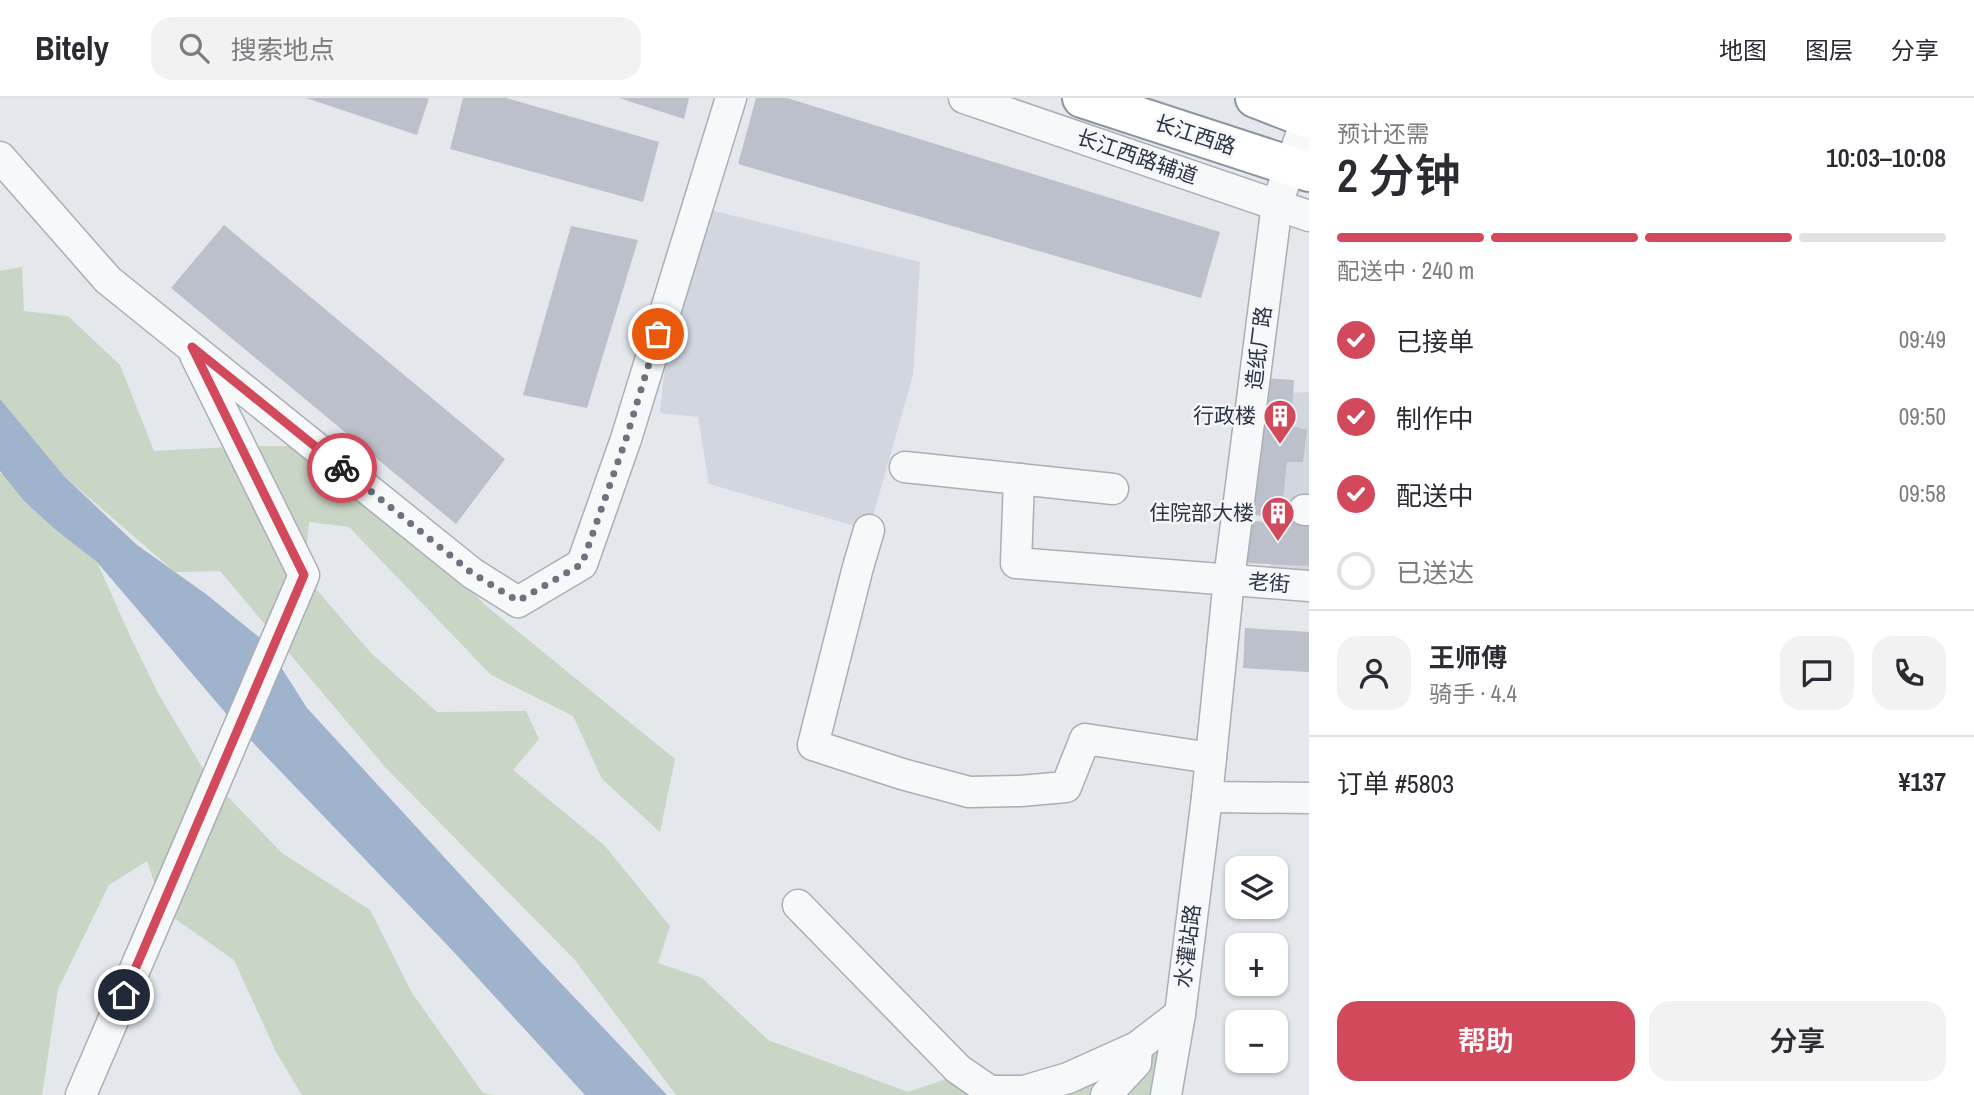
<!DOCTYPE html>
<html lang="zh">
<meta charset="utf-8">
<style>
body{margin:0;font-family:"Archivo Narrow","Noto Sans SC",sans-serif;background:#f2f2f3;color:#2b2b33;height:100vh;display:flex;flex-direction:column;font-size:26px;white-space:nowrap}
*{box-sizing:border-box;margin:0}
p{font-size:23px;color:#7c7c81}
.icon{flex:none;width:38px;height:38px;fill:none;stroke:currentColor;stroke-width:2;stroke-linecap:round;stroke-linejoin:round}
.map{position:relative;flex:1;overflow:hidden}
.drawer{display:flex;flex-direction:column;background:#fff;width:665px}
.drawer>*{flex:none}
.buttons{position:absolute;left:1225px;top:758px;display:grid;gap:14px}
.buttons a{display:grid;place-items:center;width:63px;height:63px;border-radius:14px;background:#fff;box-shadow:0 2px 5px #0004;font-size:35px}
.pin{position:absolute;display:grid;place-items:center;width:60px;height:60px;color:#fff;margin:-30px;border:4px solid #fff;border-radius:50%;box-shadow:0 2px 7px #0007}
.courier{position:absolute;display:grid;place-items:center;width:70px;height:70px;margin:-35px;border:5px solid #d1495b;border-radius:50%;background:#fff;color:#222;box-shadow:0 2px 9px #0007}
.headline em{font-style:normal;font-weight:600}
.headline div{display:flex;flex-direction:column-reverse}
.headline{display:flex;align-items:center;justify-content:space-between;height:119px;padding:0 28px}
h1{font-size:46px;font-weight:600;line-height:52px}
.bar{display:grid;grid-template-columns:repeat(4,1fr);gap:10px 7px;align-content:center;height:84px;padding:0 28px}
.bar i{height:9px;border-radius:5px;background:#e1e1e2}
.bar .selected{background:#d1495b}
.bar p{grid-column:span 4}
.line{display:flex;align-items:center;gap:18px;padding:0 28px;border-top:2px solid #e1e1e2}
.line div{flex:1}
.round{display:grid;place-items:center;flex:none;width:74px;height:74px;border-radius:21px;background:#f2f2f3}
ol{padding:0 28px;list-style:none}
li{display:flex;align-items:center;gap:21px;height:77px}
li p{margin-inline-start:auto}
li .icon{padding:7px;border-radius:50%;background:#d1495b;color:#fff;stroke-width:4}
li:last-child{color:#7c7c81}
li i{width:38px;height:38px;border:4px solid #e1e1e2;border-radius:50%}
.button{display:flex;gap:14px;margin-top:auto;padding:14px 28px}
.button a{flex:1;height:80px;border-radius:21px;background:#d1495b;color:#fff;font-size:28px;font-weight:600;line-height:80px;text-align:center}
.button a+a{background:#f2f2f3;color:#2b2b33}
header{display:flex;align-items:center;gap:42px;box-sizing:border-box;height:98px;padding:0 35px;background:#fff;border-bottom:2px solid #e1e1e2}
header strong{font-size:33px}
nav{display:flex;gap:38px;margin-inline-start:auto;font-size:24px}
.search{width:490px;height:63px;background:#f2f2f3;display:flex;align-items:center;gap:18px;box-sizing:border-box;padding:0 24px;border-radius:21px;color:#7c7c81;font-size:26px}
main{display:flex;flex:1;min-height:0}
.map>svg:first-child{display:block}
.built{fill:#d2d6de}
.green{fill:#c9d6c5}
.water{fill:#9fb4cc}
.building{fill:#bbc0ca}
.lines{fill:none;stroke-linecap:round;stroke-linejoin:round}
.minor-casing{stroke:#a9aeb7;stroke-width:33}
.trunk-casing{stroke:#8b94a3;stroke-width:42}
.minor{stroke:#f7f8fa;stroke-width:30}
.trunk{stroke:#fff;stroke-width:38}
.done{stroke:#6c737f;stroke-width:7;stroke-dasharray:0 12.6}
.route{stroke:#d1495b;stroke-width:9}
.labels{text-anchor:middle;stroke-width:5;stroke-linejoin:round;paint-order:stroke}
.street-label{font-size:21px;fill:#2b3445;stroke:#f4f6f9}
.poi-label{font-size:21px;fill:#2b3445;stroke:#f4f6f9;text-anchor:end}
</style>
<header>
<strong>Bitely</strong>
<div class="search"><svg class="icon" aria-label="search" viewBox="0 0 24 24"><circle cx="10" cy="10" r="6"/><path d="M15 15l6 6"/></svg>搜索地点</div>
<nav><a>地图</a><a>图层</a><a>分享</a></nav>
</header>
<main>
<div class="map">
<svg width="1309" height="997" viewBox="0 0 1309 997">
<rect width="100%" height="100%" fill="#e4e7ec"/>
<!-- built -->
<g class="built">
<path d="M 706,111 L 920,164 L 913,277 L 869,432 L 709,386 L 698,319 L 660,315 L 671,211 Z"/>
<path d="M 1309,294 L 1309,501 L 1267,500 L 1287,295 Z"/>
</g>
<!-- green -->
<g class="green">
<path d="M 22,169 L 24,213 L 68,218 L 120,267 L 154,353 L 249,348 L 291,348 L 360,390 L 490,511 L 675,661 L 660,734 L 602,681 L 573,618 L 491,577 L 349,429 L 309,424 L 304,477 L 371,555 L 437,614 L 526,613 L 539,641 L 513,672 L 605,748 L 670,828 L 658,865 L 702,880 L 768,942 L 908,994 L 964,975 L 1068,980 L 1180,916 L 1166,997 L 676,997 L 574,861 L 385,669 L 220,473 L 175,474 L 64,378 L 0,303 L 0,173 Z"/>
<path d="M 3,375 L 25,404 L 57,433 L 97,464 L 131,540 L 158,595 L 206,676 L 282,755 L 370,812 L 412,895 L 483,995 L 495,997 L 302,997 L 276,954 L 234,862 L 164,813 L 147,763 L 109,787 L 58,891 L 42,997 L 0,997 L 0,376 Z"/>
</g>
<!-- water -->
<path class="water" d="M 0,301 L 64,378 L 137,447 L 206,496 L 265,544 L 307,610 L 537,860 L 667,997 L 585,997 L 452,852 L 235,626 L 97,464 L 57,433 L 25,404 L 0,373 Z"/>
<!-- building -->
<g class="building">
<path d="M 306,0 L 429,0 L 417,37 Z"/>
<path d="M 463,0 L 506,0 L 659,44 L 643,104 L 450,51 Z"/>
<path d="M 619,0 L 689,0 L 684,21 Z"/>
<path d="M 756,0 L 787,0 L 1220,134 L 1201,200 L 738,66 Z"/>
<path d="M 224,127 L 505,361 L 456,426 L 171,190 Z"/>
<path d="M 571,128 L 638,142 L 587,310 L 523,297 Z"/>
<path d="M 1262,280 L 1294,282 L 1291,328 L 1307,332 L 1303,364 L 1287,364 L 1281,418 L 1248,417 Z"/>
<path d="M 1250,423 L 1309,425 L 1309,468 L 1246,465 Z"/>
<path d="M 1245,530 L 1309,534 L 1309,574 L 1243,570 Z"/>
</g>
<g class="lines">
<defs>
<g id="minor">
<path d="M 964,0 L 1309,118"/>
<path d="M 0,59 L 108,182 L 472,475 L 518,504 L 582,466 L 626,341 L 731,0"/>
<path d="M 905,369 L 1019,381 L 1016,465 L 1309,488"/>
<path d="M 1019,381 L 1113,391"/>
<path d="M 1304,412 L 1309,412"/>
<path d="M 869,432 L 858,469 L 813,647 L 902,676 L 969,694 L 1020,693 L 1066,689 L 1085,641 L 1211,660"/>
<path d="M 1207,699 L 1309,700"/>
<path d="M 798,807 L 958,971 L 990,993 L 1024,993 L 1068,980 L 1137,949 L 1180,916"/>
<path d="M 81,997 L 304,477 L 195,257"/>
<path d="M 1106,997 L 1136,965 L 1137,949"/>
<path d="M 1166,997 L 1180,916 L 1207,699 L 1229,481 L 1277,106 L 1309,14"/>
</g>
<g id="trunk">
<path d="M 1082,0 L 1309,74"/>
<path d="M 1255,0 L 1309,21"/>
</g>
</defs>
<!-- minor casing -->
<use href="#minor" class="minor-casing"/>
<!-- trunk casing -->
<use href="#trunk" class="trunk-casing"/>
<!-- minor -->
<use href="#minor" class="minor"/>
<!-- trunk -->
<use href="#trunk" class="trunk"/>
</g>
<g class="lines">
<!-- done -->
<path class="done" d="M 342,370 L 472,475 L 518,503 L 582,466 L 626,341 L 658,236"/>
<!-- route -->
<path class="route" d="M 124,897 L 304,477 L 192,249 L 342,370"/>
</g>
<!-- icons -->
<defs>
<symbol id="building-pin" viewBox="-11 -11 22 30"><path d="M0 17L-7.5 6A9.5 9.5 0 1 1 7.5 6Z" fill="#d1495b" stroke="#f4f6f9"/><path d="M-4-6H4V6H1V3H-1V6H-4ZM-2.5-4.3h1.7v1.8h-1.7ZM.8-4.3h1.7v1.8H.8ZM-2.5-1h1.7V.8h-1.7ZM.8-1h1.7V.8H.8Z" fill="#fff"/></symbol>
</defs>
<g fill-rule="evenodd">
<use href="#building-pin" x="1261" y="299" width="38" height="52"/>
<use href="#building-pin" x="1259" y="396" width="38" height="52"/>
</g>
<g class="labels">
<!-- street labels -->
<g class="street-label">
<text transform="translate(1195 37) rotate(18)" y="7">长江西路</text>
<text transform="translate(1137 59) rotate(19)" y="7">长江西路辅道</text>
<text transform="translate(1259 250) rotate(-83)" y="7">造纸厂路</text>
<text transform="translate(1269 485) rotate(5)" y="7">老街</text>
<text transform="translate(1188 848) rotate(-83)" y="7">水灌站路</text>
</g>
<!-- poi labels -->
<g class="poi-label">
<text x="1256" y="325">行政楼</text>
<text x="1254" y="422">住院部大楼</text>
</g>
</g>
</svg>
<div class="buttons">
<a><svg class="icon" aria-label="layers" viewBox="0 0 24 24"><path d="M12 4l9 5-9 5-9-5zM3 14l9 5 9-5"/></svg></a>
<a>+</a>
<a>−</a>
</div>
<div class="pin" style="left:658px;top:236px;background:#ea580c"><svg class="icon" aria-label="bag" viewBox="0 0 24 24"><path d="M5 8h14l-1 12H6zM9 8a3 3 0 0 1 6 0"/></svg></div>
<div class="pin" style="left:124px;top:897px;background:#1f2937"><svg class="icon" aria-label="home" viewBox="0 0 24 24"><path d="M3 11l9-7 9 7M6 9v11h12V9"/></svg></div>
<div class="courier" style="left:342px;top:370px"><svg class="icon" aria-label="bike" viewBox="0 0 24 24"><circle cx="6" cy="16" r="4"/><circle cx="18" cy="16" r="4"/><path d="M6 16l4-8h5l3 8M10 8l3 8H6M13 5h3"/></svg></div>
</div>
<section class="drawer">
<div class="headline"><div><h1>2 分钟</h1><p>预计还需</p></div><em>10:03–10:08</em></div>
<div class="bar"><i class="selected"></i><i class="selected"></i><i class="selected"></i><i></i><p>配送中 · 240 m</p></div>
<ol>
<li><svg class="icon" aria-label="check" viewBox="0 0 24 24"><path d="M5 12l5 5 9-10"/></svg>已接单<p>09:49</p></li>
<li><svg class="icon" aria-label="check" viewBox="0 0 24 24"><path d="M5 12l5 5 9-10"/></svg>制作中<p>09:50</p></li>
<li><svg class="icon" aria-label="check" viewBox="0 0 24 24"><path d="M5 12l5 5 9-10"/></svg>配送中<p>09:58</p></li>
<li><i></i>已送达</li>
</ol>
<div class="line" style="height:126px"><a class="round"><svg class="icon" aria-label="person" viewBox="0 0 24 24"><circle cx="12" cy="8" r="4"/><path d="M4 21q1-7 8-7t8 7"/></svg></a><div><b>王师傅</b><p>骑手 · 4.4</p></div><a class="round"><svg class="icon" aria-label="chat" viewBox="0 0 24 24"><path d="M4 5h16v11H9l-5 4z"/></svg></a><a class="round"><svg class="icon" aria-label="phone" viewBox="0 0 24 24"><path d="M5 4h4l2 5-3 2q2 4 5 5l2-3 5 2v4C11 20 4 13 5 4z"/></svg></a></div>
<div class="line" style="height:91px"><div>订单 #5803</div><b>¥137</b></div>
<div class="button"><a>帮助</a><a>分享</a></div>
</section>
</main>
